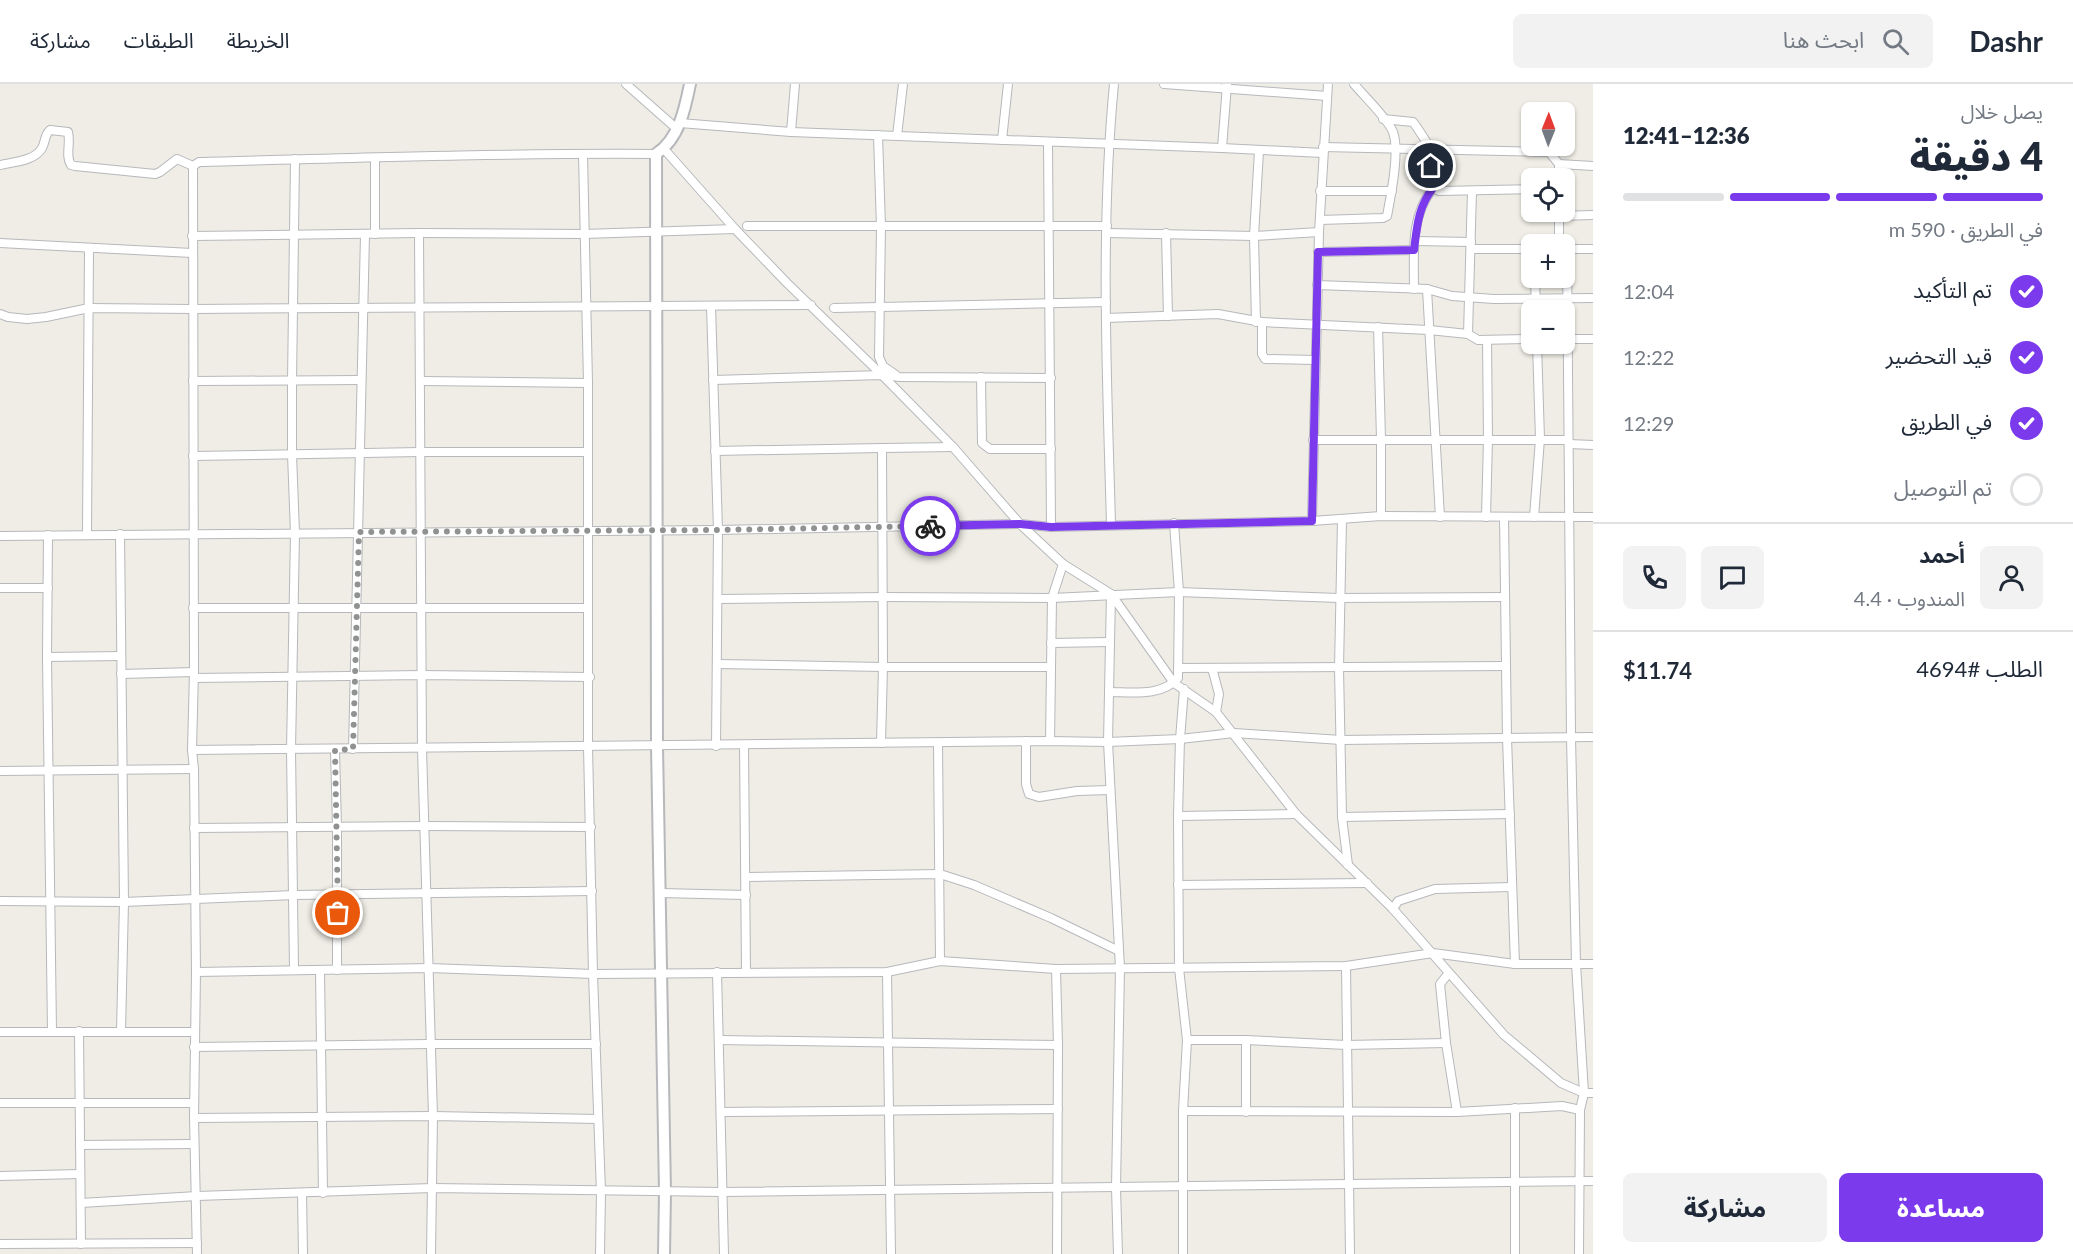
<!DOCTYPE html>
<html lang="ar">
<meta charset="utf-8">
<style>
body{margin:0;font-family:Lato,"Noto Sans Arabic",sans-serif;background:#f2f2f3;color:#1f2937;direction:rtl;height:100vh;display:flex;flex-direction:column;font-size:22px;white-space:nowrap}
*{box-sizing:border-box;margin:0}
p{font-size:20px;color:#747a83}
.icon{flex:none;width:33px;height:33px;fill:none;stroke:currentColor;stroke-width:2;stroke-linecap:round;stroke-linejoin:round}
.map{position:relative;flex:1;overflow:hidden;direction:ltr}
.sheet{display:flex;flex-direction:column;background:#fff;width:480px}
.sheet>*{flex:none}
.needle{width:39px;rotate:1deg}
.fabs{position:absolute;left:1521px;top:18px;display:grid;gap:12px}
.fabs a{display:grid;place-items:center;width:54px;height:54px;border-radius:9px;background:#fff;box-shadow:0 2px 4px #0004;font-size:30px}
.pin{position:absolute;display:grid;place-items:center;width:51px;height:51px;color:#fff;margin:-26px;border:3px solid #fff;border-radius:50%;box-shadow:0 2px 6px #0007}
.courier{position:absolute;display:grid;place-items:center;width:60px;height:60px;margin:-30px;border:4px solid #7c3aed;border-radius:50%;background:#fff;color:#222;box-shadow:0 2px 8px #0007}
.head em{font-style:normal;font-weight:800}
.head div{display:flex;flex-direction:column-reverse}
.head{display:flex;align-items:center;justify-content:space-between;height:102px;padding:0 30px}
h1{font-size:39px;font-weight:800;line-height:45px}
.bar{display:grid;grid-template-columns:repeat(4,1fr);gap:9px 6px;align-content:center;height:72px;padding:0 30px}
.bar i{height:8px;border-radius:4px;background:#e0e1e3}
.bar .on{background:#7c3aed}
.bar p{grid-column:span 4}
.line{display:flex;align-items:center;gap:15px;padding:0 30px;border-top:2px solid #e0e1e3}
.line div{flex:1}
.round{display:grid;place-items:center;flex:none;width:63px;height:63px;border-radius:9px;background:#f2f2f3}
ol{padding:0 30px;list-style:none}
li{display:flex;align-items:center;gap:18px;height:66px}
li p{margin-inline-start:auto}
li .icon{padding:6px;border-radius:50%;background:#7c3aed;color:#fff;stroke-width:4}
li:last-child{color:#747a83}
li i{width:33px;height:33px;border:3px solid #e0e1e3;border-radius:50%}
.cta{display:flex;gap:12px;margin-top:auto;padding:12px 30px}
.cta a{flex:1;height:69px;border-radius:9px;background:#7c3aed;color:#fff;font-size:24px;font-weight:800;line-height:69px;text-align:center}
.cta a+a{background:#f2f2f3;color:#1f2937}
header{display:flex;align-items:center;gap:36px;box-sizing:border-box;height:84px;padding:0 30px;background:#fff;border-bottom:2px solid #e0e1e3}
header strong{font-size:28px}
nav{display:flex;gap:33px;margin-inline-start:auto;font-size:21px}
.search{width:420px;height:54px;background:#f2f2f3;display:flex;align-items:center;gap:15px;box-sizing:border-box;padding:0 21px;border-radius:9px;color:#747a83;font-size:22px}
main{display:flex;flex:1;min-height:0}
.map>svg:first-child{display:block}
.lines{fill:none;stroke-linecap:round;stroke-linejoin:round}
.minor-casing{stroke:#b6b8bc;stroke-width:10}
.tertiary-casing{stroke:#b6b8bc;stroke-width:14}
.minor{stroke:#fff;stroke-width:8}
.tertiary{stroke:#fff;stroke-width:10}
.done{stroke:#909292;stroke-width:6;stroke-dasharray:0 10.8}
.route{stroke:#7c3aed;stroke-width:8}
</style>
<header>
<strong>Dashr</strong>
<div class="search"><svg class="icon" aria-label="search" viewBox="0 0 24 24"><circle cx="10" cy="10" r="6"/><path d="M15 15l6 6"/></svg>ابحث هنا</div>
<nav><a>الخريطة</a><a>الطبقات</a><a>مشاركة</a></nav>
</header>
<main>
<section class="sheet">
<div class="head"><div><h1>4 دقيقة</h1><p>يصل خلال</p></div><em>12:36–12:41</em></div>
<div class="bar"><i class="on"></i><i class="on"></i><i class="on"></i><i></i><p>في الطريق · 590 m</p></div>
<ol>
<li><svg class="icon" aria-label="check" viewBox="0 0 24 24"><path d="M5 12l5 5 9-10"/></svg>تم التأكيد<p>12:04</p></li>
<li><svg class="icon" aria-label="check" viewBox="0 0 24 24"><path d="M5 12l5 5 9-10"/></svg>قيد التحضير<p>12:22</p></li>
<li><svg class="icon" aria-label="check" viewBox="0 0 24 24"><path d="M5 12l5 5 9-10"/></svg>في الطريق<p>12:29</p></li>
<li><i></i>تم التوصيل</li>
</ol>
<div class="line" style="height:108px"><a class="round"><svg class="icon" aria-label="person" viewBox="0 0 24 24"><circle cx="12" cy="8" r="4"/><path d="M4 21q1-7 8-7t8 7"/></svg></a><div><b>أحمد</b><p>المندوب · 4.4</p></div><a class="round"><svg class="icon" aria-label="chat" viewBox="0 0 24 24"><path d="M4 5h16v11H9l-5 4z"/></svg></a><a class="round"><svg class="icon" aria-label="phone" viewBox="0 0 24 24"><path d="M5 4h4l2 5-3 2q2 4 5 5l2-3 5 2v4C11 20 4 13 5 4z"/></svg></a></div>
<div class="line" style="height:78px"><div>الطلب #4694</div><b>$11.74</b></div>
<div class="cta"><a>مساعدة</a><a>مشاركة</a></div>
</section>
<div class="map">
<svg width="1593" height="1170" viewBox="0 0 1593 1170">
<rect width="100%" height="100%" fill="#efede5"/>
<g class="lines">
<defs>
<g id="minor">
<path d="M 626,0 L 677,45"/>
<path d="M 1164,0 L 1327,12"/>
<path d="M 1383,35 L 1413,38 L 1416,42 L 1431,65 L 1430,99 L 1433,104 L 1439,107 L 1532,105"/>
<path d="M 680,39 L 791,48 L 1222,64 L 1323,69"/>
<path d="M 791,48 L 795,0"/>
<path d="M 878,51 L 881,143 L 879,273 L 883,282 L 896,291"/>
<path d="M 897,52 L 903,0"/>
<path d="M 1002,56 L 1008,0"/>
<path d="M 1048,59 L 1051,443"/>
<path d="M 1323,63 L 1549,68 L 1559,80 L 1559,94"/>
<path d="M 1222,64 L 1227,1"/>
<path d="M 664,65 L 735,145 L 787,199 L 882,291 L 953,363 L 1020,440 L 1063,480 L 1111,510 L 1174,599 L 1216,628 L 1296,730 L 1393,825 L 1504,951 L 1561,999 L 1584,1009 L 1593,1009"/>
<path d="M 583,70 L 588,299 L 588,663 L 593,890 L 601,1108 L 600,1170"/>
<path d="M 1559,80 L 1593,82"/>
<path d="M 0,81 C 13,78 35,77 42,64 C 46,57 44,51 50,46 L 68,48 C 71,59 65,72 71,81 L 75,82 L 155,90 L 160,88 L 177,75 L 193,82"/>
<path d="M 193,82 L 194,588 L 192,666 L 194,685 L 196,888 L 194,1034 L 197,1170"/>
<path d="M 193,82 L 199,78 C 351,74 504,69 656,70"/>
<path d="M 1320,107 L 1392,107"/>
<path d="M 1559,132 L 1593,131"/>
<path d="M 1320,136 L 1383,134 L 1387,132 C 1391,111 1400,67 1393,48 C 1388,35 1363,11 1354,0"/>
<path d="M 747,142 L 1107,142"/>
<path d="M 419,149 L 422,665 L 433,1032 L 431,1170"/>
<path d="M 1107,149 L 1254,152 L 1319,148"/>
<path d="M 1166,149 L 1168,232"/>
<path d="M 375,150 L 375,74"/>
<path d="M 192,152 L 419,149 L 584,150 L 735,145"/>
<path d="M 1415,157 L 1471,158"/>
<path d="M 0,159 L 192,169"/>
<path d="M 1559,160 L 1559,129"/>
<path d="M 1471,165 L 1532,165"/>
<path d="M 1564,165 L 1593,165"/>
<path d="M 1567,165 L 1571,653 L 1576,880 L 1584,1009 L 1580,1026 L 1579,1170"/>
<path d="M 1318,168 L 1414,166"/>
<path d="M 1535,194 L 1536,226"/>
<path d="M 1317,201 L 1427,205 L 1452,212 L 1494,215 L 1593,214"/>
<path d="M 1414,205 C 1414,171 1410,132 1433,104"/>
<path d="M 1427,205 L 1440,433"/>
<path d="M 711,222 L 718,446 L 716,662"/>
<path d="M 834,224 L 1106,218"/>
<path d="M 0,230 L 8,233 L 27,235 L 46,233 L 89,224 L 192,225 L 811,221"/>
<path d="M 1106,234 L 1218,230 L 1262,238 L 1429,246 L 1468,250 L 1478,256 L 1532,255"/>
<path d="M 1256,238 L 1254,152 L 1259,67"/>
<path d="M 1262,238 L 1262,270 L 1265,275 L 1316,276"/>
<path d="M 1378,243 L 1381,355 L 1381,432"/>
<path d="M 1468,250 L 1472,107"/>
<path d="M 1565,255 L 1593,255"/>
<path d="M 981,293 L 982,359 L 990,365 L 1051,365"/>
<path d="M 713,296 L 882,291 L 900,293 L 1051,294"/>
<path d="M 193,297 L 361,296"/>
<path d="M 421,297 L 588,299"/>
<path d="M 1313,356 L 1568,356"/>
<path d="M 1569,360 L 1593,361"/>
<path d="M 715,367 L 882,364"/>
<path d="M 193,372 L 420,368 L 588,368"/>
<path d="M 1486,433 L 1488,355 L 1487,256"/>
<path d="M 1504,433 L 1507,654 L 1515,880"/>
<path d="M 1534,433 L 1540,355 L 1537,260"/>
<path d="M 1342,435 L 1339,584 L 1342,733 L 1348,781"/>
<path d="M 1312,437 L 1319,148 L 1328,0"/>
<path d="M 1111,440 C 1107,294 1100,146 1114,0"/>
<path d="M 120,450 L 124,818 L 121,947"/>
<path d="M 48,451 L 47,573 L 52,948"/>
<path d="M 87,451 L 89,164"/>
<path d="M 0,452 L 718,446 L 1020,440 L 1051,443 L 1312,437 L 1381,432 L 1593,433"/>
<path d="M 0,504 L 48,504"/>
<path d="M 1111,510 L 1108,658 L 1120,884 L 1116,1104 L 1118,1170"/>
<path d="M 718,515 L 883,513 L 1052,514 L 1179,508 L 1339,514 L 1505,513"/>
<path d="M 193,524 L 588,524"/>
<path d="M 1051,559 L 1110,558"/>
<path d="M 47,573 L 121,572"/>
<path d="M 717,580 L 883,583 L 1051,583"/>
<path d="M 1178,584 L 1506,582"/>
<path d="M 1212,584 L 1219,610 L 1216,628"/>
<path d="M 121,590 L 194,588"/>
<path d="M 194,594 L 422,591 L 590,593"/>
<path d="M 1109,608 C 1132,608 1161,613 1178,594 L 1179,508 L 1174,439"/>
<path d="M 1026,657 L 1026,700 L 1029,710 L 1039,713 L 1077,707 L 1110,706"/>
<path d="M 1050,657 L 1052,514 L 1063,480"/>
<path d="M 881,659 L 883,583 L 882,364 L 953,363"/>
<path d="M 938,659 L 940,877"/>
<path d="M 744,662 L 746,888"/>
<path d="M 353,665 L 365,151"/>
<path d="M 192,666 L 1050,657 L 1108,658 L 1180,655 L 1234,649 L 1341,656 L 1593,653"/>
<path d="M 335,666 L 337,743 L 337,886"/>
<path d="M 0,687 L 194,685"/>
<path d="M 1178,732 L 1296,730"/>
<path d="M 1342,733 L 1510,730"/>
<path d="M 194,744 L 425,742 L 591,743"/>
<path d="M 746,793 L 940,790 L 974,801 L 1051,834 L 1119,867"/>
<path d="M 1178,801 L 1367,799"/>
<path d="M 660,809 L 746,811"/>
<path d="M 0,817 L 124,818 L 294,811 L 592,807"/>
<path d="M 1393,825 L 1398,817 L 1435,805 L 1511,803"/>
<path d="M 1346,882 L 1350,1170"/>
<path d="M 294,885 L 291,666 L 295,449 L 292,370 L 292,298 L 295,75"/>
<path d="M 1056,885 L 1058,961 L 1057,1170"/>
<path d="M 320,886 L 323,1109"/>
<path d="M 196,888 L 430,884 L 593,890 L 887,888 L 940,877 L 1056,885 L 1346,882 L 1433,869 L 1515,880 L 1593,880"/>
<path d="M 717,888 L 724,1170"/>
<path d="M 887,888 L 891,1170"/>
<path d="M 1448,890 L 1440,900 L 1446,959 L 1457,1028"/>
<path d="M 79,947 L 81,1160"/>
<path d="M 0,948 L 195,948"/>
<path d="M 720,956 L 1058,961"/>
<path d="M 1187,956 L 1246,956 L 1346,961 L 1446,959"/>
<path d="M 1246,956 L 1246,1028"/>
<path d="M 194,963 L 430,960 L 596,960"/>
<path d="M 0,1019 L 194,1019"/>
<path d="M 1183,1027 L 1457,1028 L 1562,1022 L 1580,1026"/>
<path d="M 722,1028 L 1058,1025"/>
<path d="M 194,1034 L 433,1032 L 598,1035"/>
<path d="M 80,1061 L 194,1060"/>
<path d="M 0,1092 L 80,1090"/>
<path d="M 302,1109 L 303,1170"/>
<path d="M 81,1119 L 197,1112 L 432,1104 L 723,1108 L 1593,1097"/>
<path d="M 0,1160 L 197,1159"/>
<path d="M 1183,1170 L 1183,1027 L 1187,956 L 1179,884 L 1178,732 L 1180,655 L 1184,605"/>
<path d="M 1515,1170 L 1515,1024"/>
</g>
<path id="tertiary" d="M 664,1170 L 665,1108 L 657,662 L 656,70 C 679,55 685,25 690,0"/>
</defs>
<!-- minor casing -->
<use href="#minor" class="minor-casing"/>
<!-- tertiary casing -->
<use href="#tertiary" class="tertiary-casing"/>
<!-- minor -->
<use href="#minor" class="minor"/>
<!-- tertiary -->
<use href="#tertiary" class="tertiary"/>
</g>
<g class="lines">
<!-- done -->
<path class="done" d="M 338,829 L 335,666 L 353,665 L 359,448 L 718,446 L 930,442"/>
<!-- route -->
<path class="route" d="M 930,442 L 1020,440 L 1051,443 L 1312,437 L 1318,168 L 1414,166 C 1417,143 1418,123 1433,104 L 1430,99 L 1431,82"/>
</g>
</svg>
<div class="fabs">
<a><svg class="needle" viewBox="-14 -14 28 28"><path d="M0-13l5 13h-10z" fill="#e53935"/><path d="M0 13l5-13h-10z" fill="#747a83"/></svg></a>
<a><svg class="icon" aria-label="locate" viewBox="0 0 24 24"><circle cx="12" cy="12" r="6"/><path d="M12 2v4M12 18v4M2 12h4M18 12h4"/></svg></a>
<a>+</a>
<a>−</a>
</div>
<div class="pin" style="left:338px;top:829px;background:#ea580c"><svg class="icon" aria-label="bag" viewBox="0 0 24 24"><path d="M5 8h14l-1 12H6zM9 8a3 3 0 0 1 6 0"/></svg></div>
<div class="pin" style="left:1431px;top:82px;background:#1f2937"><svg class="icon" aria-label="home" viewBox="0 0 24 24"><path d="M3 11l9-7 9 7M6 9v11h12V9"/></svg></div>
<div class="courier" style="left:930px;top:442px"><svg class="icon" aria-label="bike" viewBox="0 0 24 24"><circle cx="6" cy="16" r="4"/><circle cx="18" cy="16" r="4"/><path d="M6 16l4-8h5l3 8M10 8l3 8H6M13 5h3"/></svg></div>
</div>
</main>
